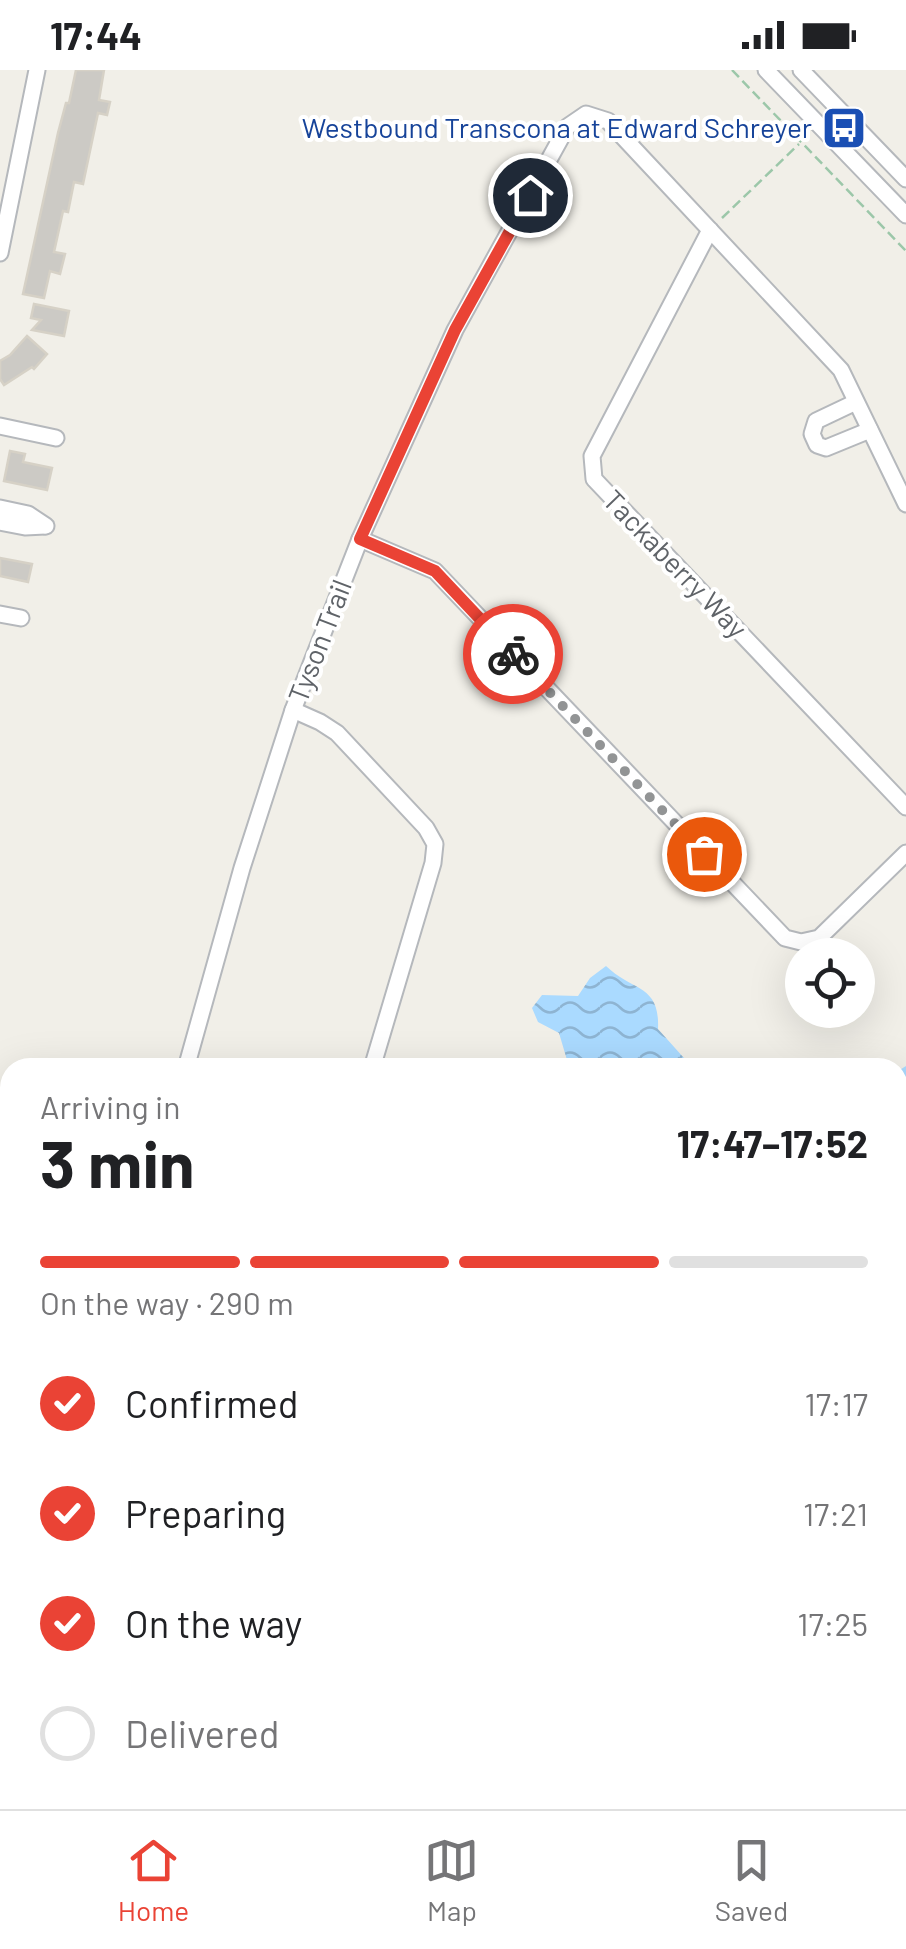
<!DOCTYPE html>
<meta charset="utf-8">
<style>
body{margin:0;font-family:Barlow,sans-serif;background:#f6f6f6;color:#202124;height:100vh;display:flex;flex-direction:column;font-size:38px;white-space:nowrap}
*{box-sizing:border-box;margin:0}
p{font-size:32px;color:#757577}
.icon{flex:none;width:55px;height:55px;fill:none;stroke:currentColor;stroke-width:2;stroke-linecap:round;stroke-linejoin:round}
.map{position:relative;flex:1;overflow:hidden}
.side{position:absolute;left:0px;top:988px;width:908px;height:752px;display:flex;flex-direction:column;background:#fff;border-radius:30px 30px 0 0;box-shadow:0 10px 40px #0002}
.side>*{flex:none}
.tools{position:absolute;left:785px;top:868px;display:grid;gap:20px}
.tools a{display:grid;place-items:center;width:90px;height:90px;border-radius:50%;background:#fff;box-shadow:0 10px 40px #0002;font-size:50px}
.pin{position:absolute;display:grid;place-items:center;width:85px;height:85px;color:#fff;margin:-42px;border:5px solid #fff;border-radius:50%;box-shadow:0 2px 10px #0007}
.courier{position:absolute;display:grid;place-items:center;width:100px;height:100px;margin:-50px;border:8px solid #ea4335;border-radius:50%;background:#fff;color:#222;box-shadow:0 2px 12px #0007}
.headline em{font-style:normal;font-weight:700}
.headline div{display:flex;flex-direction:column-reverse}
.headline{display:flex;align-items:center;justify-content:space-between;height:170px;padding:0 40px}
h1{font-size:65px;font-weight:700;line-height:75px}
.bar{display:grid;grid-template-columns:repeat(4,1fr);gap:15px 10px;align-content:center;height:120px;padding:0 40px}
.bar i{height:12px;border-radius:8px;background:#e0e0e0}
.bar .on{background:#ea4335}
.bar p{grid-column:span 4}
ol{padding:0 40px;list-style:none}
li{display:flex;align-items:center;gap:30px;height:110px}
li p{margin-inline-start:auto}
li .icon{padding:10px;border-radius:50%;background:#ea4335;color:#fff;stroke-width:4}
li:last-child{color:#757577}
li i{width:55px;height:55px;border:5px solid #e0e0e0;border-radius:50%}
.status{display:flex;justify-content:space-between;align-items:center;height:70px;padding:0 50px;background:#fff;direction:ltr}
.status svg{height:28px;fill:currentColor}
.tab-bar{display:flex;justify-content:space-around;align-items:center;height:140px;border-top:2px solid #e0e0e0;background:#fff;font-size:28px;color:#757577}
.tab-bar a{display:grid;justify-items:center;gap:5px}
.tab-bar .on{color:#ea4335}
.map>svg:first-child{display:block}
.park{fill:url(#park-dots)}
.water{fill:url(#water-waves)}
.building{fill:#cccac5;stroke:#d6d1c6;stroke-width:2.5}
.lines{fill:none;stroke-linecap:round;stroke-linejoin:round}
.minor-casing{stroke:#b5b8bc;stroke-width:19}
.path{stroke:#9cc7a9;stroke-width:2.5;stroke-dasharray:10 5;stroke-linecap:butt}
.minor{stroke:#fff;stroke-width:15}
.done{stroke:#929495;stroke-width:10;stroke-dasharray:0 18}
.route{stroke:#ea4335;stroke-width:12}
.labels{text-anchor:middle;stroke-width:8;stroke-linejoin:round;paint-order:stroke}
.transit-label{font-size:28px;fill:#164399;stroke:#fff;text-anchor:end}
.street-label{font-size:28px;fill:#5f6368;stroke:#fff}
</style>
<div class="status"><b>17:44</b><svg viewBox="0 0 49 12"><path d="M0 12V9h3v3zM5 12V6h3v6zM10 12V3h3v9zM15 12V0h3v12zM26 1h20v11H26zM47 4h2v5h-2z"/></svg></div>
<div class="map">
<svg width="906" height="1739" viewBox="0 0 906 1739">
<defs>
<pattern id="park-dots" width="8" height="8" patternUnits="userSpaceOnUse" patternTransform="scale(2.5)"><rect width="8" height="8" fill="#c5e8c5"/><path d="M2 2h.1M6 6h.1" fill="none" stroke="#a3c0a4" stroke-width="1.8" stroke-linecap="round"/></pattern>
<pattern id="water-waves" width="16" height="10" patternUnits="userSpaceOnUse" patternTransform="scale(2.5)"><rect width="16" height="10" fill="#aadaff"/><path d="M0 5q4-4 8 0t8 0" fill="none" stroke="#8eb4d2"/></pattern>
</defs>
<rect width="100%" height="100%" fill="#f1efe8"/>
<!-- park -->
<path class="park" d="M 898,1710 L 906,1714 L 906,1739 L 457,1739 L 460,1730 L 898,1730 Z"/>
<!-- water -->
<g class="water">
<path d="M 606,896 C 633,922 660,914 658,959 L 692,997 L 605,998 L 567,990 L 559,963 L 538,952 L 532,938 L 542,925 L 578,926 L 590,908 Z"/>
<path d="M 906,996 L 906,1104 L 898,1119 L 898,1001 Z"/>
</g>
<!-- building -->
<g class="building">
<path d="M 76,0 L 104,0 L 99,30 L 110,32 L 107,45 L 98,43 L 83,114 L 74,112 L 68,142 L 63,141 L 54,182 L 65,184 L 60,204 L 50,201 L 44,228 L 23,224 L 58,63 L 66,33 L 69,33 Z"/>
<path d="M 34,234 L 69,241 L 64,266 L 32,260 L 41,250 L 31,248 Z"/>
<path d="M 27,266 L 47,284 L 34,299 L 32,297 L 4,315 L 0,309 L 0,291 L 10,285 Z"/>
<path d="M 10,381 L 25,384 L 23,392 L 52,398 L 47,420 L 4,411 Z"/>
<path d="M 0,488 L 32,494 L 28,512 L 0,506 Z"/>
</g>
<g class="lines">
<defs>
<g id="minor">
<path d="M 766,0 L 906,145"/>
<path d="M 801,0 L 906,109"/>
<path d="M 710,160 L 592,386 L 594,409 L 906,737"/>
<path d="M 0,183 L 37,0"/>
<path d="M 856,332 L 816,351 L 812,364 L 817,375 L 826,378 L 870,360"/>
<path d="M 0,356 L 56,368"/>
<path d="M 0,438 L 28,444 L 46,456"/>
<path d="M 0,452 L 25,457 L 45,456"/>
<path d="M 360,469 L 435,501 L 785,868 L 801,872 L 819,868 L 906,783"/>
<path d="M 0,544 L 21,548"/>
<path d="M 293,640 L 320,652 L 337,663 L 426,758 L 435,774 L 433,793 L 372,998"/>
<path d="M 186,998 L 242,798 L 293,640 L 360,469 L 455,260 L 567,57 L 586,44 L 608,51 L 841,300 L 906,434"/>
<path d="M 0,1346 L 10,1351"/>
<path d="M 0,1466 L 10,1469"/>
<path d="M 898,1483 L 906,1460"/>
<path d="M 0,1610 L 10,1583"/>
<path d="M 898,1667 L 906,1670"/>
<path d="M 149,1739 L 152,1730"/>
<path d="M 344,1739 L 347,1730"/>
</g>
</defs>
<!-- minor casing -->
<use href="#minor" class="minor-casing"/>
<!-- path -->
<g class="path">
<path d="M 732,0 L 906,181"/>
<path d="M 722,148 L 799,74"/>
<path d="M 898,1203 L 906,1198"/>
<path d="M 0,1269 L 10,1263"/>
<path d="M 898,1358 L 906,1361"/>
<path d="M 898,1698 L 906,1701"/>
<path d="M 696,1730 L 697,1739"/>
<path d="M 658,1739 L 667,1730"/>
</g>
<!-- minor -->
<use href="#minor" class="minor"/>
</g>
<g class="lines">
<!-- done -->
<path class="done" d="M 513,584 L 704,784"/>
<!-- route -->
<path class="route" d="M 513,584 L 435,501 L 360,469 L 455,260 L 530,125"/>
</g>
<!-- icons -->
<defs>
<symbol id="bus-square" viewBox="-11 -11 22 22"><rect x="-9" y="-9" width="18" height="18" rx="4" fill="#1a4fb4" stroke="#fff"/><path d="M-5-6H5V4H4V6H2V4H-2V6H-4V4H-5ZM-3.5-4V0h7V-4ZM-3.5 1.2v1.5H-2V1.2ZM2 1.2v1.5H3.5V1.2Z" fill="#fff"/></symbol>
</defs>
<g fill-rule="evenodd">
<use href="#bus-square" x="819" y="33" width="50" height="50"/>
</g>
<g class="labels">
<!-- transit labels -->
<g class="transit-label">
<text x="812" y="68">Westbound Transcona at Edward Schreyer</text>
</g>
<!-- street labels -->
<g class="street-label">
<text transform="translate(675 494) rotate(46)" y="10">Tackaberry Way</text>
<text transform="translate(320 571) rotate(-69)" y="10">Tyson Trail</text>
</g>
</g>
</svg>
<div class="tools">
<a><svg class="icon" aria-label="locate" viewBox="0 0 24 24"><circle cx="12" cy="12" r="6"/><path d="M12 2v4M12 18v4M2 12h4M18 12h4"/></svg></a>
</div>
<div class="pin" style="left:704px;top:784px;background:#ea580c"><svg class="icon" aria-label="bag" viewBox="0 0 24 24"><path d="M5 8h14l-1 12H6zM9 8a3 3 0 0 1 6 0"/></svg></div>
<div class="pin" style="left:530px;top:125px;background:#1f2937"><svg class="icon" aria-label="home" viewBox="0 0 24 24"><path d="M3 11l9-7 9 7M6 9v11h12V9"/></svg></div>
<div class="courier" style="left:513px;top:584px"><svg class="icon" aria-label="bike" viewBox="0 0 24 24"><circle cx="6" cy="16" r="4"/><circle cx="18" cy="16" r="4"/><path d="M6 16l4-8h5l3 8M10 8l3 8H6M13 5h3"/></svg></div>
<section class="side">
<div class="headline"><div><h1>3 min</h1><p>Arriving in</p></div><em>17:47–17:52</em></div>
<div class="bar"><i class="on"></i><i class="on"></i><i class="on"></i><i></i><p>On the way · 290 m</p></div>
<ol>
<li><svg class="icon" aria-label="check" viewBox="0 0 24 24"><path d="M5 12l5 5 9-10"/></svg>Confirmed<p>17:17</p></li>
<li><svg class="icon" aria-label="check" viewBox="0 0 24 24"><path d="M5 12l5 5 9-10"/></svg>Preparing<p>17:21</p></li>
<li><svg class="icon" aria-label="check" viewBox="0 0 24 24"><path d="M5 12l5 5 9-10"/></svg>On the way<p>17:25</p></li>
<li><i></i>Delivered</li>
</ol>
</section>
</div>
<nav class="tab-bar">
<a class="on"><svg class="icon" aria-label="home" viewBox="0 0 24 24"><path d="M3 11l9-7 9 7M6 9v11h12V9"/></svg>Home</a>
<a><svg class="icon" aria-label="map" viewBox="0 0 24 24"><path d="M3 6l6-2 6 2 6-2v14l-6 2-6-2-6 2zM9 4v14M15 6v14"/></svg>Map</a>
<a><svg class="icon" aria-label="saved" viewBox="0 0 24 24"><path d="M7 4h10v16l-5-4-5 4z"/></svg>Saved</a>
</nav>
